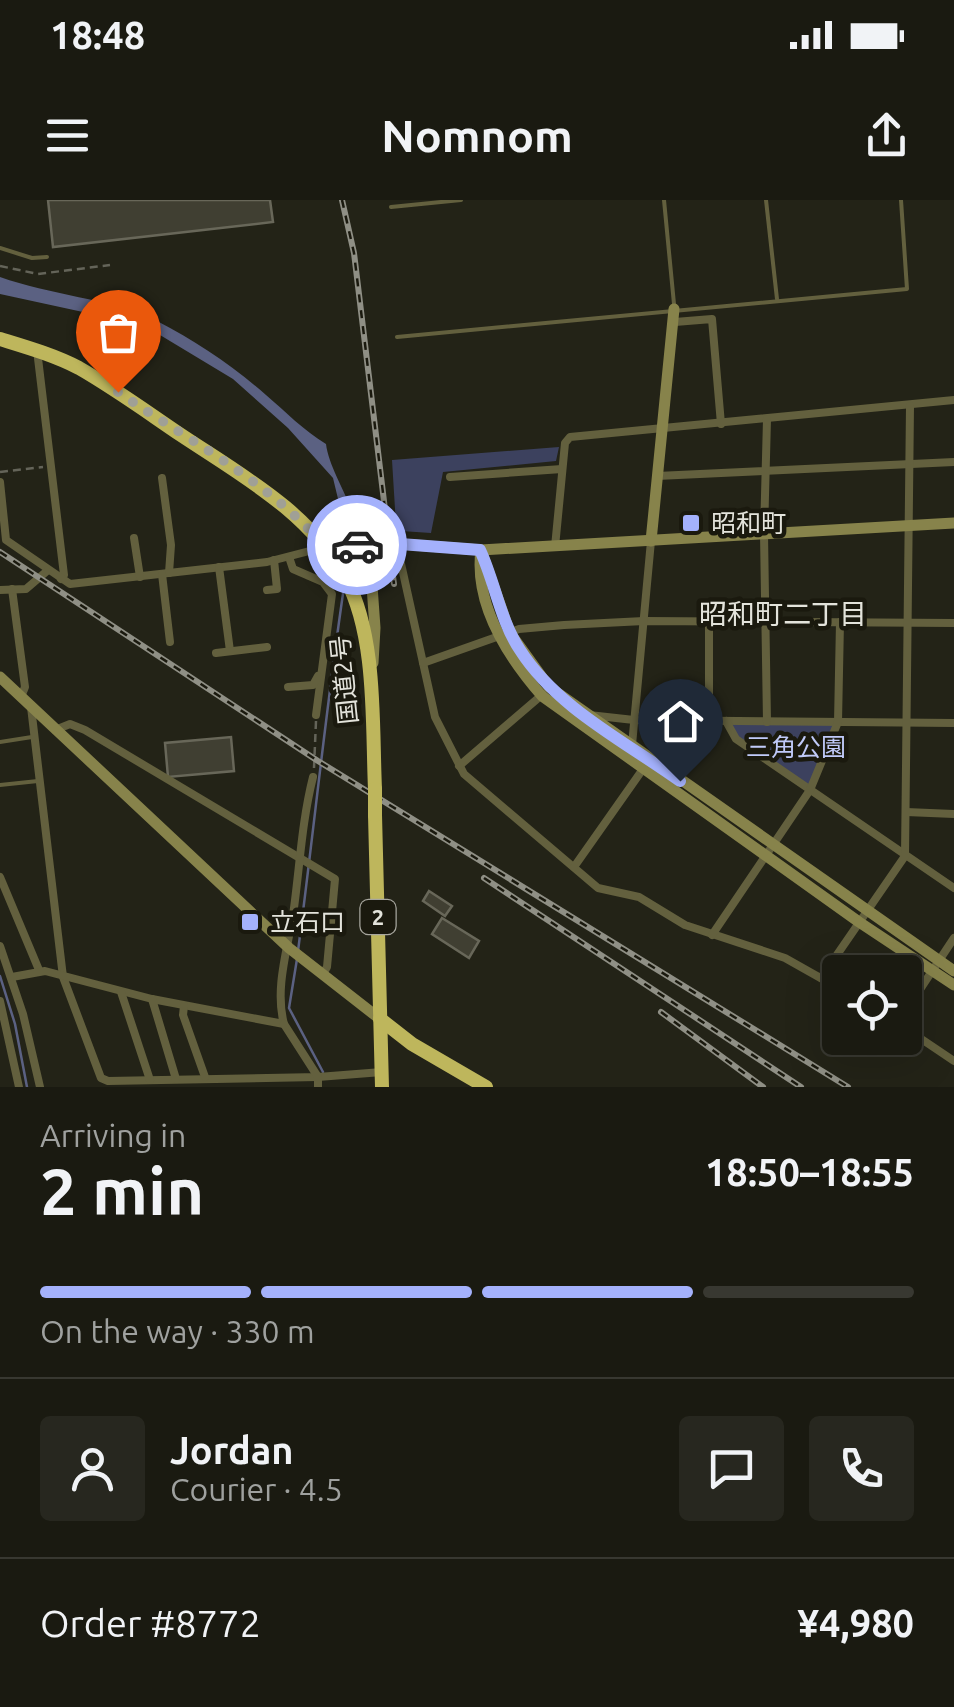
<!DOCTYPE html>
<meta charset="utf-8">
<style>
body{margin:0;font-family:Ubuntu,"Noto Sans JP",sans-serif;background:#27271f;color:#f1f3f6;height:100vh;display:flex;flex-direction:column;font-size:38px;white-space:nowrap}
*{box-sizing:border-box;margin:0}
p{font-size:32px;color:#9fa19f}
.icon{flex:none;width:55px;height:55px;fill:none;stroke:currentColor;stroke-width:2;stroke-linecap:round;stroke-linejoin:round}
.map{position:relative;height:887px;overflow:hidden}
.side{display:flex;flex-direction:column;background:#1a1a11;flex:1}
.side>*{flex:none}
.fabs{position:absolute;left:822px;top:755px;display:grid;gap:20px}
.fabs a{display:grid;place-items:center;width:100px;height:100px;border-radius:10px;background:#1a1a11;box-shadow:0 10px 40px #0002,0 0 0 2px #383831;font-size:50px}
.pin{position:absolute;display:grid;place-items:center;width:85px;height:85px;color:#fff;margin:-102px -42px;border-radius:50% 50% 50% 0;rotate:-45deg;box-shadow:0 0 10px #0007}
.pin .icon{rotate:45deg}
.courier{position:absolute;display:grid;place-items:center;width:100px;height:100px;margin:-50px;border:8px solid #a4b1fc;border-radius:50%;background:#fff;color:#222;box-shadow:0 2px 12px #0007}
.overview em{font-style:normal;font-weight:700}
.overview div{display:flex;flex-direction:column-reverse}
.overview{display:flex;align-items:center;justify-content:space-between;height:170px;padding:0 40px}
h1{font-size:65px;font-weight:700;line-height:75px}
.bar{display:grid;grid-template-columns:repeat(4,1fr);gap:15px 10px;align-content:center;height:120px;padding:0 40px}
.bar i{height:12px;border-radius:8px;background:#383831}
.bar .on{background:#a4b1fc}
.bar p{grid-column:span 4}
.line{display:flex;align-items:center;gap:25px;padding:0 40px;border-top:2px solid #383831}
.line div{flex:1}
.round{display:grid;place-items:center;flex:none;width:105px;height:105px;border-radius:10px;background:#27271f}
.status{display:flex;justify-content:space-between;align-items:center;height:70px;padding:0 50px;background:#1a1a11;direction:ltr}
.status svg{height:28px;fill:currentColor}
header{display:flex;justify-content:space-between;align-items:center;height:130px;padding:0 40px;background:#1a1a11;font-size:45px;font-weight:700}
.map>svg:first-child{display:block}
.green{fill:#3c415e}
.water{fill:#5b6182}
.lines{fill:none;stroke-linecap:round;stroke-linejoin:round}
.stream{stroke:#5b6182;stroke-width:2.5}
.building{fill:#403f32;stroke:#686759;stroke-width:2.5}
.path{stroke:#646459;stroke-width:2.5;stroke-dasharray:8 5;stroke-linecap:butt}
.lane{stroke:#63603e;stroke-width:4}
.street{stroke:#63603e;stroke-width:8}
.secondary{stroke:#87834b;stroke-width:11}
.highway{stroke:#beb65c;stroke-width:14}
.rail-casing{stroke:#8f8f85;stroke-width:6}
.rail{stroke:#1a190e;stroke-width:2.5;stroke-dasharray:8;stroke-linecap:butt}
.highway-bridge{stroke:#beb65c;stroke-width:14}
.done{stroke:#a0a096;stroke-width:10;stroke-dasharray:0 18}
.route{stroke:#a4b1fc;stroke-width:12}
.poi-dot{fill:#a4b1fc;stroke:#1a190e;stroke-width:4}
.labels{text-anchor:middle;stroke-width:9;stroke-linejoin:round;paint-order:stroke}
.shield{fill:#1a190e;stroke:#a7a69e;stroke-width:2.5}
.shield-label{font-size:22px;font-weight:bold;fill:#e3e3db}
.poi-label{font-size:25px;fill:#e3e3db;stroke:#1a190e;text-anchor:start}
.street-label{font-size:25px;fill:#e3e3db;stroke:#1a190e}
.park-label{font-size:25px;fill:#c0caf9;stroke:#1a190e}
.neighbourhood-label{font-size:28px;fill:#e3e3db;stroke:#1a190e}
</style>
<div class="status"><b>18:48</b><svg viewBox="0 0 49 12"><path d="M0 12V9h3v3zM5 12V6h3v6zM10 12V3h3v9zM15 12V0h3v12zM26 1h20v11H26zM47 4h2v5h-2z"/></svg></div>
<header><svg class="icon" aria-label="menu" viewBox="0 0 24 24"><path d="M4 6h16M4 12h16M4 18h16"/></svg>Nomnom<svg class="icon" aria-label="share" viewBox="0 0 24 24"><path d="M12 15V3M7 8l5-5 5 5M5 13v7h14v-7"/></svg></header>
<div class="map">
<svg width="954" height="887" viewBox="0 0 954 887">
<rect width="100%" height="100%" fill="#232317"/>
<!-- green -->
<g class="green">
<path d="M 559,247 L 556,261 L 443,272 L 431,333 L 401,331 L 396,325 L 392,260 Z"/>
<path d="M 729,522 L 838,522 L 810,590 L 736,539 Z"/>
</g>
<!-- water -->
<path class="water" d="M 0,77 C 50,95 108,98 157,121 C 196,141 233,166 266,195 C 286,212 303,230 326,244 C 329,270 354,304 357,330 L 345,328 L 333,278 L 288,228 L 233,179 L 160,135 L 129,122 L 0,94 Z"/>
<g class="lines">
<!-- stream -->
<g class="stream">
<path d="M 346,369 L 349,352"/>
<path d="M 298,751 C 314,629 326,508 344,387"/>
<path d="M 297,759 L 289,808 L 323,872"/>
<path d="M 0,776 L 15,824 L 27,887"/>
</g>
</g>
<!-- building -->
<g class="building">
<path d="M 48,0 L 270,0 L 273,22 L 53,47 Z"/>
<path d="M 231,537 L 234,571 L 168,577 L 165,543 Z"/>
<path d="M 429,691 L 452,706 L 445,716 L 423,701 Z"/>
<path d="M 442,718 L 479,741 L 469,758 L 432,734 Z"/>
</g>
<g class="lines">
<!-- path -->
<g class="path">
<path d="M 0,66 L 38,74 L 110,65"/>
<path d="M 0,272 L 43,267"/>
<path d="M 314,568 L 316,521"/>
</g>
<!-- lane -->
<g class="lane">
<path d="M 664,0 L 674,104"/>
<path d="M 766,0 L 777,99"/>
<path d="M 391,7 L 461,0"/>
<path d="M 0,48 L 32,58 L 47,57"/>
<path d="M 397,137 L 907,89 L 901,0"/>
<path d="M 0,542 L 32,537"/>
<path d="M 0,585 L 38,581"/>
</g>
<!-- street -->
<g class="street">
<path d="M 675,122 L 712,119 L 721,224"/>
<path d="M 37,150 L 64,375 L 61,379"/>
<path d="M 657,276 L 954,262"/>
<path d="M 450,277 L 562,269"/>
<path d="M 162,278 L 171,345 L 169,373"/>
<path d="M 0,282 L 6,340 L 70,384 L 267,362 L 325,347"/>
<path d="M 134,338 L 140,377"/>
<path d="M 555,347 L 565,243 L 570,237 L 954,200"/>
<path d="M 398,350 L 435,517 L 464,574 L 598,688 L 639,697 L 685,725 L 785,758 L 840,789"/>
<path d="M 289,357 L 293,369 L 323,382 L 332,394 L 316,515"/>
<path d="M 219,367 L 230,451"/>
<path d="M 162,374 L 170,442"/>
<path d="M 12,389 L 25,487 L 21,497"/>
<path d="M 0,390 L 26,389 L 47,371"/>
<path d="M 267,390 L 277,389 L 274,360"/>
<path d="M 709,421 L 709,521"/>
<path d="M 216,453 L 267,447"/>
<path d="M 423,463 L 519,429 L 564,425 L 644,421 L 954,423"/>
<path d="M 288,487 L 313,485 L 318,476"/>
<path d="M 31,507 L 63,777 L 101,878 L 108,881 L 318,877 L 382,872"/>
<path d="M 589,515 L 634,520 L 954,523"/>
<path d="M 726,521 L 736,539 L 954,688"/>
<path d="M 767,522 L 764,334 L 767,219"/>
<path d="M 55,530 L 70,524 L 85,530 L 335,679 L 327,767 L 323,774"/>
<path d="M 632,545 L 651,341"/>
<path d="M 459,566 L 543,494"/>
<path d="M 906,612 L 954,614"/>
<path d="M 574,667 L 650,559"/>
<path d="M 0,677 L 39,770"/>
<path d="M 712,735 L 810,590 L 838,522 L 840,422"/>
<path d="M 0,746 L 23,814 L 40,887"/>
<path d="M 12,777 L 45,771 L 152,799 L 284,824 C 274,787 289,745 294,708 C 300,663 302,621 313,577"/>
<path d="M 821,778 L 905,656 L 910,206"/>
<path d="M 121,792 L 150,880"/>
<path d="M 152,799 L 176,879"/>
<path d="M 0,801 L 19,887"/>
<path d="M 184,806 L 183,815 L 205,877"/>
<path d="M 905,812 L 954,738"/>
<path d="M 284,824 L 318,877 L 318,887"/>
<path d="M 905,828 L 954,861"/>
</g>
<!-- secondary -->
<g class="secondary">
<path d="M 651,341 L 674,109"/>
<path d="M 325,347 L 387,343 L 481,350 L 954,323"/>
<path d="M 481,350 C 474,404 507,456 542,496 L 859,722 L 954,785"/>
<path d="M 482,353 L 510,433 L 549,487 L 954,771"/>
<path d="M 373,463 L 375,428 L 371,372 L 382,353 L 400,350"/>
<path d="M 0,477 L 289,748 L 380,819"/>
</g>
<!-- highway -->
<g class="highway">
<path d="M 0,139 C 26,147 54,155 79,168 C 114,188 147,212 181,235 C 241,275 311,313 346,379 C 377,437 372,525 375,589"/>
<path d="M 375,615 L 382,887"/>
<path d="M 380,819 L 412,844 L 486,887"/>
</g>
<defs>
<g id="rail">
<path d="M 342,0 L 354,53 L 394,384"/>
<path d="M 0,352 L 318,561 L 848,887"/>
<path d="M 484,678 L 801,887"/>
<path d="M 661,812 L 763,887"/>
</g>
</defs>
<!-- rail casing -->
<use href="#rail" class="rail-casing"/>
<!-- rail -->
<use href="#rail" class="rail"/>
<!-- highway-bridge -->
<path class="highway-bridge" d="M 375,589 L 375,615"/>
</g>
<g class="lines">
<!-- done -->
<path class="done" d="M 118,192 C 188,240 270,282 325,347 L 357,345"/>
<!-- route -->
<path class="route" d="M 357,345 L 387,343 L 480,350 C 495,382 500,420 520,450 C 557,508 626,542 680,581"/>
</g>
<!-- markers -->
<g class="poi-dot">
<rect x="681" y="313" width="20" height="20" rx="5"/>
<rect x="240" y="712" width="20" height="20" rx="5"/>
</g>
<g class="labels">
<!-- shield labels -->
<rect class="shield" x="360.5" y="700" width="35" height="34" rx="8"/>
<g class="shield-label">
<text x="378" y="725">2</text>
</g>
<!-- poi labels -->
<g class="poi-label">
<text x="711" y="332">昭和町</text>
<text x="270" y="731">立石口</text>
</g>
<!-- street labels -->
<g class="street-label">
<text transform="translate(344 480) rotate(-96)" y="9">国道2号</text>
</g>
<!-- park labels -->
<g class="park-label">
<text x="796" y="556">三角公園</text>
</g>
<!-- neighbourhood labels -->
<g class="neighbourhood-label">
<text x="783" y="424">昭和町二丁目</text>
</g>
</g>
</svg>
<div class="fabs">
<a><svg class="icon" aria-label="locate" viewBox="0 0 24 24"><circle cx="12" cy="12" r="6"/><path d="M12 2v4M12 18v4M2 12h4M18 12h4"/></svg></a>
</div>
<div class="pin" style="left:118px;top:192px;background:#ea580c"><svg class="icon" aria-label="bag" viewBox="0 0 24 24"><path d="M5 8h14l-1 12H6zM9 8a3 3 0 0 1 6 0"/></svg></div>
<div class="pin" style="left:680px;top:581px;background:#1f2937"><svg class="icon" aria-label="home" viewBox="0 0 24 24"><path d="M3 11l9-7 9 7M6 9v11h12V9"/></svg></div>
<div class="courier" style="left:357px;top:345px"><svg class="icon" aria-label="car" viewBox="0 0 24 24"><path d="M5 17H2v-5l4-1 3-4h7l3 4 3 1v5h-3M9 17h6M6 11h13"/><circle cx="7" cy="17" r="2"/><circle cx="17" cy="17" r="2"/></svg></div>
</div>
<section class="side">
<div class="overview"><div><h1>2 min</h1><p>Arriving in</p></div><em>18:50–18:55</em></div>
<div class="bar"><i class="on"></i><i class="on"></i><i class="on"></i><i></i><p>On the way · 330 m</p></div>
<div class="line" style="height:180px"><a class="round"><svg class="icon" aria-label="person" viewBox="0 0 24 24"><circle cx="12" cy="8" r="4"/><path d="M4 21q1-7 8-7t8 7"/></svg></a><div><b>Jordan</b><p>Courier · 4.5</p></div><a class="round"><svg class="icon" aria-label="chat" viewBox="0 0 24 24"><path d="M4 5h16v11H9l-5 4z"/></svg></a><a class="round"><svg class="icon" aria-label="phone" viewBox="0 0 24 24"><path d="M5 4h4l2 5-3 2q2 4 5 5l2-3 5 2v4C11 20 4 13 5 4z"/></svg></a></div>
<div class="line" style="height:130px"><div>Order #8772</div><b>¥4,980</b></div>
</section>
